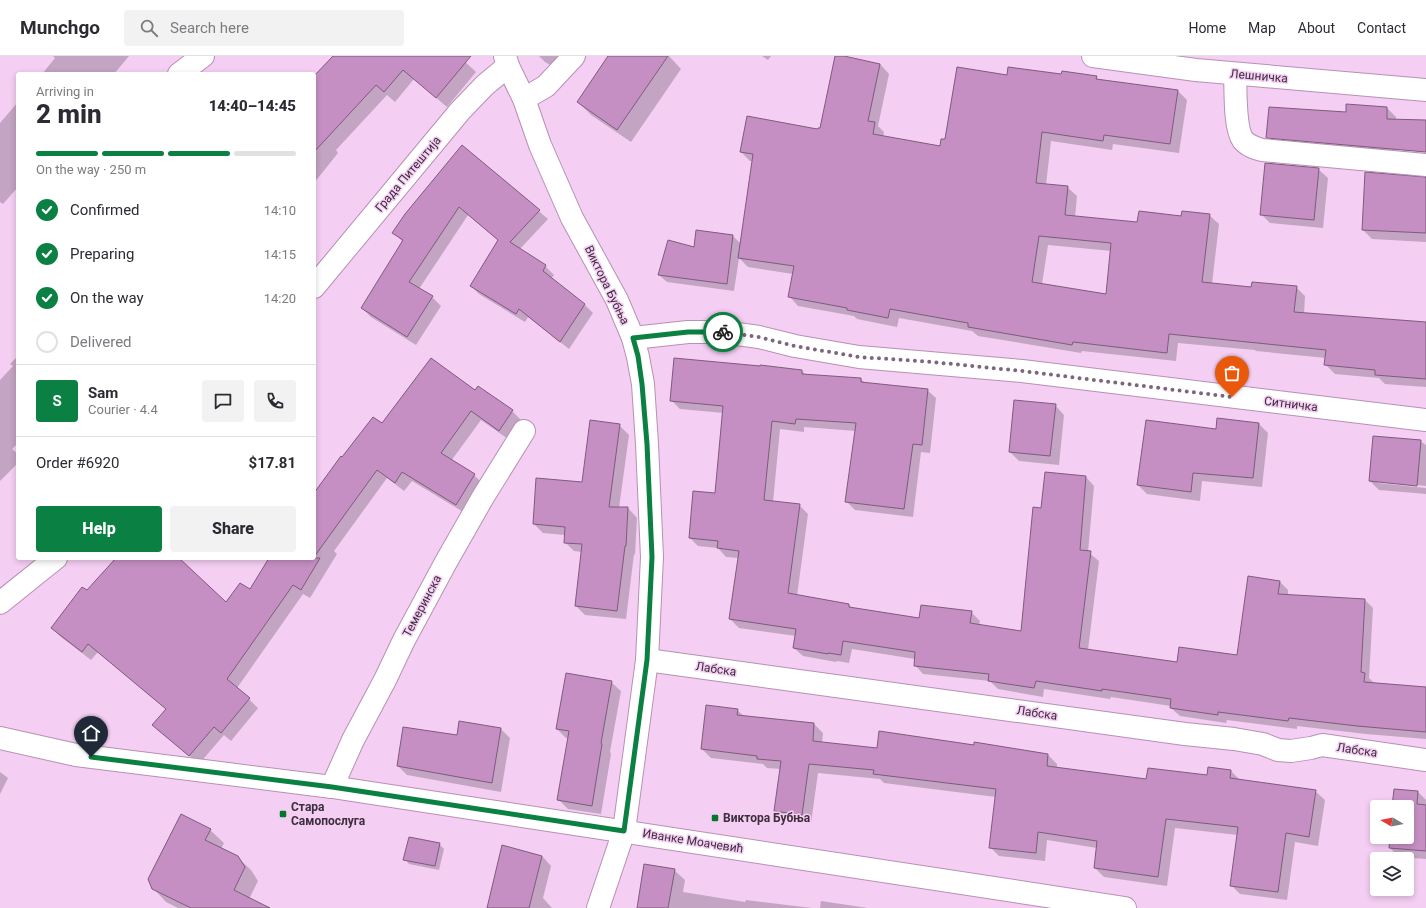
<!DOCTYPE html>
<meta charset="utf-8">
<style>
body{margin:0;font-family:Roboto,sans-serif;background:#f2f2f3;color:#2b2b33;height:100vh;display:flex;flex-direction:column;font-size:15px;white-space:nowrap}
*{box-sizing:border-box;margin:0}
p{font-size:13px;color:#7c7c81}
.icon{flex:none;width:22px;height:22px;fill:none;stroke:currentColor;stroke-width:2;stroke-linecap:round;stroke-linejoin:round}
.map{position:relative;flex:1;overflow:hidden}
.side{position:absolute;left:16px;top:16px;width:300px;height:488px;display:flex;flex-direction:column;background:#fff;border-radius:4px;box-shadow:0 2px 6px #0003}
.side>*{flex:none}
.needle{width:26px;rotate:280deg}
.controls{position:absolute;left:1370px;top:744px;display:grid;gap:8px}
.controls a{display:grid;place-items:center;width:44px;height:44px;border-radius:4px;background:#fff;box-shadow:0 2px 6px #0003;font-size:20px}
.pin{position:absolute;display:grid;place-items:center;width:34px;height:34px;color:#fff;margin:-41px -17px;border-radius:50% 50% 50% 0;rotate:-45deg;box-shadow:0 0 4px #0007}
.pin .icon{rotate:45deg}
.courier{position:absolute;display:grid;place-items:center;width:40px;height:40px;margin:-20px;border:3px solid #0b8043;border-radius:50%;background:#fff;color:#222;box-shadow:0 1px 5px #0007}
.overview em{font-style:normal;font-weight:800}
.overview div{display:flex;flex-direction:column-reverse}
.overview{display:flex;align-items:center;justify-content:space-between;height:68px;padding:0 20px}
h1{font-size:26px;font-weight:800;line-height:30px}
.bar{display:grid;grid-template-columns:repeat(4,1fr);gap:6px 4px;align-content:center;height:48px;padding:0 20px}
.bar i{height:5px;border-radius:3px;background:#e1e1e2}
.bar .active{background:#0b8043}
.bar p{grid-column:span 4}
.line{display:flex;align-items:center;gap:10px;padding:0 20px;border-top:1px solid #e1e1e2}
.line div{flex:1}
.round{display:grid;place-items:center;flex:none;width:42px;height:42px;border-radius:4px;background:#f2f2f3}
ol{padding:0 20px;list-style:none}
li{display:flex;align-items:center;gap:12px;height:44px}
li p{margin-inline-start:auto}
li .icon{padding:4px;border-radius:50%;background:#0b8043;color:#fff;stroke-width:4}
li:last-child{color:#7c7c81}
li i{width:22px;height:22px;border:2px solid #e1e1e2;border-radius:50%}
.action{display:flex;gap:8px;margin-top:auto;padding:8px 20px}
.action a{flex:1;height:46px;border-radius:4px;background:#0b8043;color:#fff;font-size:16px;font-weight:800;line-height:46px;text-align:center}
.action a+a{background:#f2f2f3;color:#2b2b33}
header{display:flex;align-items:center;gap:24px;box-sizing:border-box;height:56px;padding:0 20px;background:#fff;border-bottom:1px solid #e1e1e2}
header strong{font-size:19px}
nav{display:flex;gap:22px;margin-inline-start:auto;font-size:14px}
.search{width:280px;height:36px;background:#f2f2f3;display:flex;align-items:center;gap:10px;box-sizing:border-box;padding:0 14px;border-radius:4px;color:#7c7c81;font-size:15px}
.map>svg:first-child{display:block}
.shadow{fill:#0003;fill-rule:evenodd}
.building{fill:#c68fc4;stroke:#7d5b7c;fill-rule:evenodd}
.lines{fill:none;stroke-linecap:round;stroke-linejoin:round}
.minor-casing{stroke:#b691b4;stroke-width:24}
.minor{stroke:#fff;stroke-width:22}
.done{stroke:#7d667c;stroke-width:4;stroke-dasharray:0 7.2}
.route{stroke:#0b8043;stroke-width:5}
.poi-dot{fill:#02762a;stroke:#f4cef3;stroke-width:1.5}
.labels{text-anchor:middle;stroke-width:3;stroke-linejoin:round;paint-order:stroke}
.street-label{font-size:12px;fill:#3d2e3c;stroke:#f4cef3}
.poi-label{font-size:12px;font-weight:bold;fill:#3d2e3c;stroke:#f4cef3;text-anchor:start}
</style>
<header>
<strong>Munchgo</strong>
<div class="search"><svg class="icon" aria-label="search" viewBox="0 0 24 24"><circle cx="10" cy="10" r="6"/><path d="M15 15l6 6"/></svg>Search here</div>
<nav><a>Home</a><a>Map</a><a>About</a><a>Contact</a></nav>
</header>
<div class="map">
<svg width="1426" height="852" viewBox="0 0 1426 852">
<rect width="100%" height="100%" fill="#f4cef3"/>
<!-- shadow -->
<g class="shadow">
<path d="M 53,0 L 129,0 L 114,18 L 42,18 L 55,2 Z"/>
<path d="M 334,0 L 459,0 L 476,16 L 447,51 L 414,23 L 395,46 L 387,39 L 336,94 L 338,97 L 314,127 L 314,22 Z"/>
<path d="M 539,0 L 572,0 L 555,12 L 545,6 Z"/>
<path d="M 609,0 L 669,0 L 681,13 L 631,86 L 591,59 L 578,46 Z"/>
<path d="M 762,0 L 771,0 L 768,4 Z"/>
<path d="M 836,0 L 880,8 L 889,18 L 878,70 L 884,76 L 883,81 L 940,91 L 945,84 L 1008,21 L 1062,19 L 1096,21 L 1100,25 L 1178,35 L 1187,44 L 1179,97 L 1113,88 L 1112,94 L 1051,85 L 1046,129 L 1067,131 L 1077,140 L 1075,161 L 1138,167 L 1182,161 L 1209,159 L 1219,168 L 1212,228 L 1252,232 L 1296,231 L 1305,240 L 1304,258 L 1426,267 L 1426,331 L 1385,328 L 1379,322 L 1335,318 L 1325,308 L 1326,302 L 1256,295 L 1255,294 L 1178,287 L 1176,305 L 1082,295 L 1081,297 L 978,280 L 972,275 L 899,262 L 897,271 L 857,263 L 854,260 L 798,250 L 789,240 L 793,218 L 748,211 L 739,202 L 734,235 L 667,226 L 659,219 L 695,193 L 733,180 L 741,188 L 753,105 L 750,105 L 741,96 L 821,73 ZM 1048,189 L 1112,195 L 1107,239 L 1042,228 Z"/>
<path d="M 18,46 L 18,131 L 3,148 L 0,146 L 0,67 Z"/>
<path d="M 1387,52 L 1396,61 L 1393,101 L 1277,91 L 1268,81 L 1346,57 Z"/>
<path d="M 462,90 L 548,163 L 519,194 L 545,210 L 554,219 L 551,223 L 585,249 L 593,257 L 569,293 L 528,261 L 525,266 L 479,238 L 471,230 L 499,185 L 468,159 L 419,233 L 432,241 L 441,250 L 416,289 L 371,261 L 362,252 L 403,186 L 394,177 Z"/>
<path d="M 1318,113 L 1328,122 L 1323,172 L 1270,167 L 1261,158 Z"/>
<path d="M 1426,128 L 1426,186 L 1372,183 L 1363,174 Z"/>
<path d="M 18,300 L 18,387 L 12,393 L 18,398 L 18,407 L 0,425 L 0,324 L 13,310 L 10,308 Z"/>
<path d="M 802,315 L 806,319 L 861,323 L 865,327 L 927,334 L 936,342 L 930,397 L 921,396 L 913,461 L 855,454 L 846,445 L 856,375 L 804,371 L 804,376 L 780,373 L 773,446 L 799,449 L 808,458 L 797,540 L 849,549 L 853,553 L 920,563 L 971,556 L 980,565 L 979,569 L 1022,576 L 1042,454 L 1086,421 L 1094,430 L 1088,496 L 1099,505 L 1088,594 L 1178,607 L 1238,601 L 1280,526 L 1288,534 L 1288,540 L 1365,544 L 1373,552 L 1369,622 L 1373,626 L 1373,628 L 1426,632 L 1426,683 L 1366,678 L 1297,670 L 1297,673 L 1227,664 L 1226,667 L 1180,660 L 1171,652 L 1171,650 L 1111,641 L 1110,643 L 1044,633 L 1043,641 L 998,633 L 990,625 L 923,618 L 915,609 L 915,603 L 852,593 L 849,607 L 837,605 L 836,606 L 803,600 L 794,592 L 796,580 L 739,572 L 730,563 L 739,502 L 726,501 L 718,492 L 698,490 L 690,482 L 716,438 L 724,357 L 680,353 L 671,344 Z"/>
<path d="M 475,336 L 512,355 L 521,364 L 508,383 L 481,364 L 451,405 L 474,419 L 483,428 L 465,457 L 412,425 L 404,435 L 387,422 L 334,495 L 337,498 L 310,542 L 303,538 L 237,632 L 258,652 L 231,685 L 224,679 L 199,708 L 163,678 L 166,653 L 98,596 L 91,604 L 61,581 L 52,572 L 117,502 L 177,502 L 227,548 L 250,535 L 270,502 L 314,502 L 314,439 L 342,403 L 382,369 Z"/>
<path d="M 1055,349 L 1064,359 L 1059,409 L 1019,405 L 1010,396 Z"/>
<path d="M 1259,368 L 1268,377 L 1262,431 L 1202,425 L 1200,445 L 1147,438 L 1138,429 L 1217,374 Z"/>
<path d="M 619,369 L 629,379 L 619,452 L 628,452 L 637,462 L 635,499 L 634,498 L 626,563 L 585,559 L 576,550 L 582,496 L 574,495 L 565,486 L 565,479 L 543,477 L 534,468 L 583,427 Z"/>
<path d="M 1420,385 L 1426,389 L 1426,430 L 1378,425 L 1378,427 L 1426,432 L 1426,438 L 1379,434 L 1370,425 Z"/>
<path d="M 611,626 L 621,635 L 610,696 L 611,698 L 601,758 L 568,753 L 558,743 L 569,682 L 566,682 L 557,673 Z"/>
<path d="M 737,654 L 744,660 L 814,668 L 823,677 L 822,687 L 878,693 L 975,690 L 975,687 L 1048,699 L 1057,708 L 1057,713 L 1147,724 L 1208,720 L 1231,715 L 1240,724 L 1315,735 L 1325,744 L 1318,790 L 1295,786 L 1287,844 L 1240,838 L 1231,829 L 1238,779 L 1175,772 L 1167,830 L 1104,821 L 1095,812 L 1097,792 L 1047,784 L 1045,805 L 999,800 L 990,791 L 996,741 L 884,727 L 880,723 L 818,717 L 811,767 L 785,764 L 776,755 L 781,713 L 767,712 L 763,708 L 711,702 L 702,693 Z"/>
<path d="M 460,666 L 501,673 L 510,682 L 501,736 L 407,719 L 398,710 L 458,680 Z"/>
<path d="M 0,716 L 8,722 L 0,738 Z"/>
<path d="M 1418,736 L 1426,744 L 1426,803 L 1399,801 L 1390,792 L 1391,781 L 1407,781 L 1407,751 L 1393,751 Z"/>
<path d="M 210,774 L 224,787 L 221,793 L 237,801 L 251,814 L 258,825 L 248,845 L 255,852 L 178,852 L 166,846 L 153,832 Z"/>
<path d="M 439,788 L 444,793 L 439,814 L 409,808 L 405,803 Z"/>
<path d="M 542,800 L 551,810 L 543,842 L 552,852 L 488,852 Z"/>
<path d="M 674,814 L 685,824 L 683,836 L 745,846 L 746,844 L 812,852 L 638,852 Z"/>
<path d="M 821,845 L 868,852 L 820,852 Z"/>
</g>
<!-- building -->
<g class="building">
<path d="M 333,0 L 471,0 L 436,42 L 403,14 L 384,36 L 376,29 L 314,96 L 314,20 Z"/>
<path d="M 608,0 L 668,0 L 617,74 L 577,46 Z"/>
<path d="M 835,0 L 844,0 L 880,8 L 868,65 L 875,66 L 873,78 L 940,90 L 941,83 L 945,83 L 957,11 L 1007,19 L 1008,11 L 1061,18 L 1062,15 L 1097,20 L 1096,23 L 1178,34 L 1170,88 L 1104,79 L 1103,85 L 1042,76 L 1036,127 L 1068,130 L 1065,159 L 1137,166 L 1139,155 L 1181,160 L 1182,155 L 1210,158 L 1202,226 L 1251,231 L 1252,226 L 1297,230 L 1294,256 L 1426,266 L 1426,323 L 1375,319 L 1375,314 L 1324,309 L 1326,294 L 1169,278 L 1167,297 L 1073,286 L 1072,289 L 968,271 L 968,267 L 890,253 L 888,262 L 847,254 L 847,252 L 788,241 L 794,210 L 738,202 L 753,98 L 740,96 L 747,60 L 817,73 L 818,72 L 820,72 ZM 1039,180 L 1111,187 L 1106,238 L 1032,226 Z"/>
<path d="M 1346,48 L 1387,51 L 1387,63 L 1426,64 L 1426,96 L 1266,82 L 1269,51 L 1346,56 Z"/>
<path d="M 462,89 L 540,154 L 510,186 L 546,209 L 543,215 L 585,248 L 560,286 L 519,253 L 516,258 L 470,230 L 498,184 L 459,151 L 409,226 L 433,240 L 407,281 L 361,252 L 403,184 L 392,177 L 405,158 Z"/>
<path d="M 1265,107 L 1319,112 L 1314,164 L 1260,159 Z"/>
<path d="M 1365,116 L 1426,121 L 1426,177 L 1362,174 Z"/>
<path d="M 696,174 L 733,179 L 727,228 L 658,219 L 668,184 L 694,191 Z"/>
<path d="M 431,302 L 475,334 L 478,330 L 513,354 L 499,375 L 471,355 L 441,397 L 475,418 L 456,449 L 402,416 L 395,427 L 377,414 L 314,501 L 314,437 L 341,400 L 342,401 L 373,361 L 382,367 Z"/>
<path d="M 674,302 L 760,310 L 760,309 L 802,314 L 802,318 L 861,322 L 861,326 L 928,333 L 922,389 L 913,388 L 904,453 L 845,446 L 856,367 L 796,363 L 795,368 L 772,365 L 764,444 L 800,448 L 788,537 L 849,548 L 849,551 L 919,562 L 921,549 L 972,555 L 970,567 L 1021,575 L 1033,451 L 1041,452 L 1045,416 L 1086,420 L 1080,494 L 1091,495 L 1079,592 L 1177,606 L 1179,591 L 1237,599 L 1248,520 L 1280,525 L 1278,538 L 1365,543 L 1361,616 L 1365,617 L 1364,626 L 1426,631 L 1426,676 L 1357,670 L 1289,662 L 1288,665 L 1218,656 L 1218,659 L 1170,652 L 1171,643 L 1102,633 L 1102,635 L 1036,625 L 1034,632 L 988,625 L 989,618 L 914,610 L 915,596 L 843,585 L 841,599 L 828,597 L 828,598 L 793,592 L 796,573 L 729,563 L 739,495 L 717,492 L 718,485 L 689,482 L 693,435 L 715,437 L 723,350 L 670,345 Z"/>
<path d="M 1014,344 L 1056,348 L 1050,400 L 1009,396 Z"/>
<path d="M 1217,362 L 1259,367 L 1253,422 L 1193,417 L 1191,436 L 1137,429 L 1146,364 L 1216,373 Z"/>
<path d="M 590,364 L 620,368 L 609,451 L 628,451 L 626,490 L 625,490 L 617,555 L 575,550 L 582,488 L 564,487 L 565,471 L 533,468 L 536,422 L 582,426 Z"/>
<path d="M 1373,380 L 1421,384 L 1417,430 L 1369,425 Z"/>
<path d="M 116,502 L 179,502 L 226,546 L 240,527 L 250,533 L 269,502 L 320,502 L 301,534 L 293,529 L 227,623 L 250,642 L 221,677 L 214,671 L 189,700 L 152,669 L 166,653 L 88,588 L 82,596 L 51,572 L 82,531 L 87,534 Z"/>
<path d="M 566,617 L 612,625 L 601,687 L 602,688 L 592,750 L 557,744 L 569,675 L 556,673 Z"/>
<path d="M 706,649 L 738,653 L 737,659 L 814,667 L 813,685 L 877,692 L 879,675 L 974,689 L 974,686 L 1048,698 L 1047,710 L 1146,723 L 1148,712 L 1207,719 L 1208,711 L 1231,714 L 1230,722 L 1316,734 L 1309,781 L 1286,777 L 1278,836 L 1230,830 L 1238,771 L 1166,763 L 1158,821 L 1094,812 L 1097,785 L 1038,776 L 1036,797 L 989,792 L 996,733 L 873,718 L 874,714 L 809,708 L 802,759 L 774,755 L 781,705 L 757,703 L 757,700 L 701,693 Z"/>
<path d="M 459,665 L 501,672 L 492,727 L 397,710 L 403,671 L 457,679 Z"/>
<path d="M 1394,733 L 1418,735 L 1417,748 L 1426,749 L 1426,795 L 1389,792 L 1390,781 L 1407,781 L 1407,751 L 1392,751 Z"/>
<path d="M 181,758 L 211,773 L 205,784 L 238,800 L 245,811 L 234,834 L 270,852 L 191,852 L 152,833 L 148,823 Z"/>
<path d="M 409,781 L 440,787 L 435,810 L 403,804 Z"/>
<path d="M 502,789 L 542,800 L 529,852 L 487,852 Z"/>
<path d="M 644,808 L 675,813 L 668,852 L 637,852 Z"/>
</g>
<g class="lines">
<defs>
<g id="minor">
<path d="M 505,0 L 508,10 L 524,43 L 540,89 L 572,162 L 617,244 L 633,282 L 638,301 L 643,328 L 647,388 L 652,501 L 647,604 L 624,775 L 598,852"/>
<path d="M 1093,0 L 1196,14 L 1426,34"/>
<path d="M 179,18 L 203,0"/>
<path d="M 1235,18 C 1236,34 1234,71 1243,84 C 1248,90 1255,92 1262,94 L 1426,109"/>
<path d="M 524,43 L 546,30 L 574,0"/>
<path d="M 314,231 L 460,55 L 485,29 L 508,10"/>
<path d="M 633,282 L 688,276 L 723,276 L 759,281 L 795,290 L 859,301 L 1022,315 L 1426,364"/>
<path d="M 0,547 L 56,502"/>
<path d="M 647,604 L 1185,678 L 1234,683 L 1263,688 L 1278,694 L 1291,695 L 1311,692 L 1322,689 L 1426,704"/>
<path d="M 0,682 L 76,699 L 332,731 L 1125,852"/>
<path d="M 332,731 L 353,684 L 385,624 L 404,584 L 446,506 L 483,441 L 524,375"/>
</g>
</defs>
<!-- minor casing -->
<use href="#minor" class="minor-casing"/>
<!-- minor -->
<use href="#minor" class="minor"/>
</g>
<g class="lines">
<!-- done -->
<path class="done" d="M 723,276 L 759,281 L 795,290 L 859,301 L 932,306 L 1022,315 L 1232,341"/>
<!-- route -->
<path class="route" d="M 91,701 L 332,731 L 624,775 L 647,604 L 652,501 L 647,388 L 642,328 L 638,300 L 633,282 L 688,276 L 723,276"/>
</g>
<!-- markers -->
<g class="poi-dot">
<rect x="279" y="754" width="8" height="8" rx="2"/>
<rect x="711" y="758" width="8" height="8" rx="2"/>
</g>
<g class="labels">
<!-- street labels -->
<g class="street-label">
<text transform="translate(1259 20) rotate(5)" y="4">Лешничка</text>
<text transform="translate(408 118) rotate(-50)" y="4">Града Питештија</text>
<text transform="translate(607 229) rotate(64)" y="4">Виктора Бубња</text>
<text transform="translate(1291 348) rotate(7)" y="4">Ситничка</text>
<text transform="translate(422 550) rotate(-62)" y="4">Темеринска</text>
<text transform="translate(716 613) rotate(8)" y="4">Лабска</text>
<text transform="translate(1037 657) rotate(8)" y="4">Лабска</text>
<text transform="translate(1357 694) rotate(8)" y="4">Лабска</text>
<text transform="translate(693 785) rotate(9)" y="4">Иванке Моачевић</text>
</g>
<!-- poi labels -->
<g class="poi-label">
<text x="291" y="755">Стара<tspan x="291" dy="14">Самопослуга</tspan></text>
<text x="723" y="766">Виктора Бубња</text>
</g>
</g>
</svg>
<div class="controls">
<a><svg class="needle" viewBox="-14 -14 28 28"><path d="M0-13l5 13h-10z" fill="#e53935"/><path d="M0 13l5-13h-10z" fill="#7c7c81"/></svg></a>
<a><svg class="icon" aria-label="layers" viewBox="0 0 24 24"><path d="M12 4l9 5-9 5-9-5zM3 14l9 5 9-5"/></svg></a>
</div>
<div class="pin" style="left:1232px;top:341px;background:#ea580c"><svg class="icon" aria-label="bag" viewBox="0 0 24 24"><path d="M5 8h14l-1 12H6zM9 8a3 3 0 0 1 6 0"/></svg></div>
<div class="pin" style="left:91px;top:701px;background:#1f2937"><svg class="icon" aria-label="home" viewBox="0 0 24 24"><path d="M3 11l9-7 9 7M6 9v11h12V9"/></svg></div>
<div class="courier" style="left:723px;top:276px"><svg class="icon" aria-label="bike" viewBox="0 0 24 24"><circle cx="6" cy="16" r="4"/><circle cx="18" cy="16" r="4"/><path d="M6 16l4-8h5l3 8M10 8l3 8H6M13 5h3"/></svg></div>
<section class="side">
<div class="overview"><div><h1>2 min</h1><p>Arriving in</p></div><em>14:40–14:45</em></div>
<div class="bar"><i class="active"></i><i class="active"></i><i class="active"></i><i></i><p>On the way · 250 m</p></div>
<ol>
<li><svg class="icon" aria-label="check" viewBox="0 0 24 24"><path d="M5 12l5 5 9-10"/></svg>Confirmed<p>14:10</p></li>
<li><svg class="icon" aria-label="check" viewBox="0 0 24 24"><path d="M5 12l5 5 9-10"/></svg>Preparing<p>14:15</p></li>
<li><svg class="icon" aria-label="check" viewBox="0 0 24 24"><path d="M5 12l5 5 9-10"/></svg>On the way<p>14:20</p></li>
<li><i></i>Delivered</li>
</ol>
<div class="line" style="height:72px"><b class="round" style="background:#0b8043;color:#fff">S</b><div><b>Sam</b><p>Courier · 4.4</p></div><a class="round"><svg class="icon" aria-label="chat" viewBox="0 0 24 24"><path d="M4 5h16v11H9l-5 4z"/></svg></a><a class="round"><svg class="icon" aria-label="phone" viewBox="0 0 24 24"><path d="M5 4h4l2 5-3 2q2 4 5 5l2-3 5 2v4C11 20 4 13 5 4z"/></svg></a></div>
<div class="line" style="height:52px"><div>Order #6920</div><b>$17.81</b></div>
<div class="action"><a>Help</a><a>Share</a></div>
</section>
</div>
